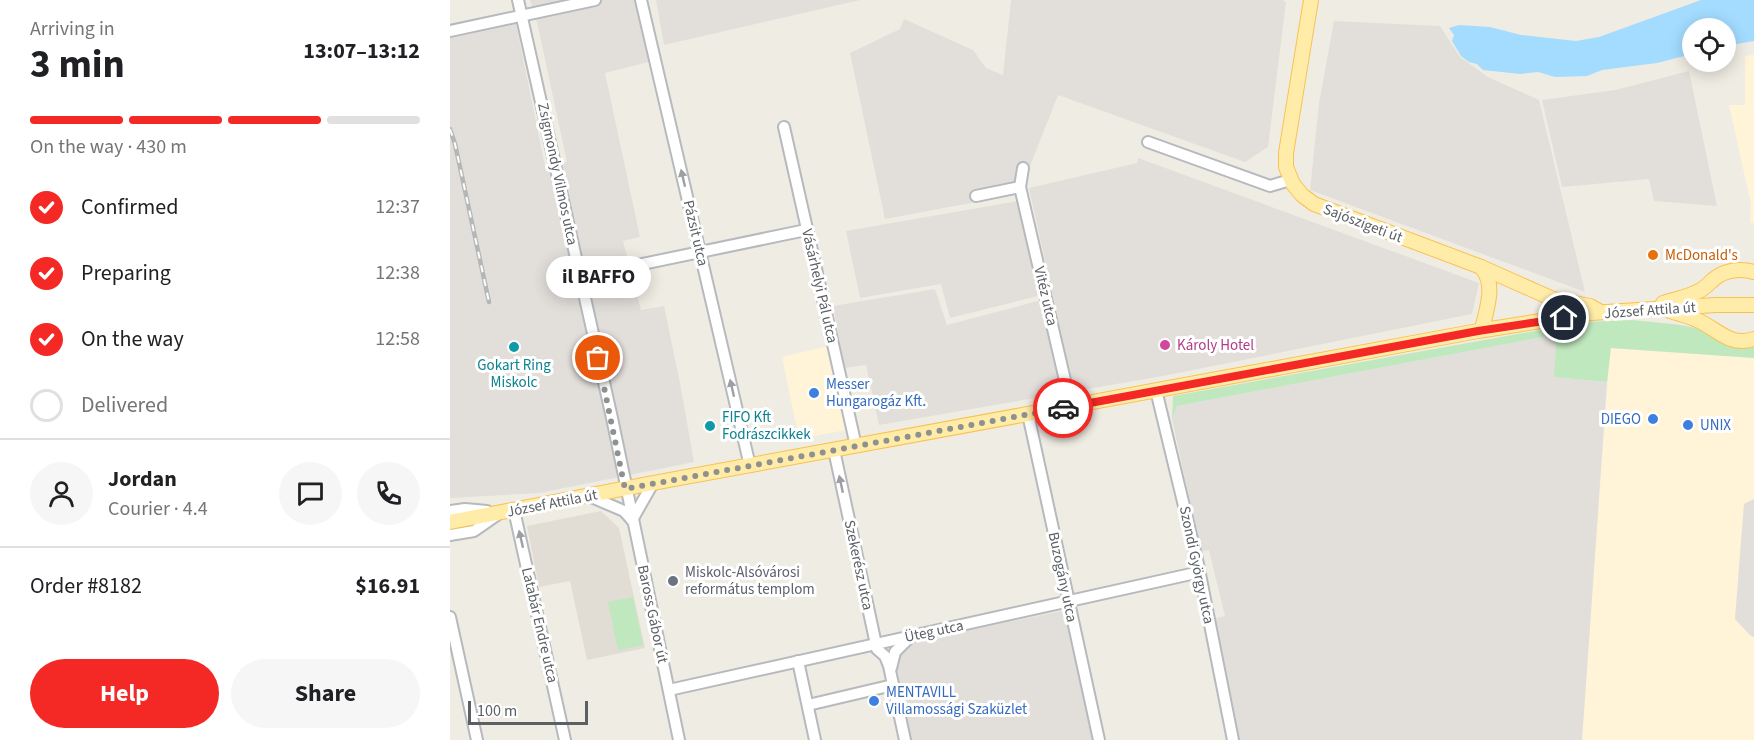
<!DOCTYPE html>
<meta charset="utf-8">
<style>
body{margin:0;font-family:"Source Sans 3",sans-serif;background:#f6f6f6;color:#202124;height:100vh;display:flex;flex-direction:column;font-size:22px;white-space:nowrap}
*{box-sizing:border-box;margin:0}
p{font-size:20px;color:#757577}
.icon{flex:none;width:33px;height:33px;fill:none;stroke:currentColor;stroke-width:2;stroke-linecap:round;stroke-linejoin:round}
.map{position:relative;flex:1;overflow:hidden}
.details{display:flex;flex-direction:column;background:#fff;width:450px}
.details>*{flex:none}
.tools{position:absolute;left:1232px;top:18px;display:grid;gap:12px}
.tools a{display:grid;place-items:center;width:54px;height:54px;border-radius:50%;background:#fff;box-shadow:0 3px 15px #0003;font-size:30px}
.scale{position:absolute;left:18px;bottom:15px;width:120px;box-sizing:border-box;padding-left:6px;border:3px solid #5b6065;border-top:0;font-size:16px;line-height:21px;white-space:nowrap;color:#5b6065;-webkit-text-stroke:4px #fff;paint-order:stroke}
.pin{position:absolute;display:grid;place-items:center;width:51px;height:51px;color:#fff;margin:-26px;border:3px solid #fff;border-radius:50%;box-shadow:0 2px 6px #0007}
.courier{position:absolute;display:grid;place-items:center;width:60px;height:60px;margin:-30px;border:4px solid #f42824;border-radius:50%;background:#fff;color:#222;box-shadow:0 2px 8px #0007}
.bubble{position:absolute;height:42px;border-radius:21px;background:#fff;box-shadow:0 3px 15px #0003;font-size:20px;font-weight:700;line-height:42px;text-align:center}
.headline em{font-style:normal;font-weight:700}
.headline div{display:flex;flex-direction:column-reverse}
.headline{display:flex;align-items:center;justify-content:space-between;height:102px;padding:0 30px}
h1{font-size:39px;font-weight:700;line-height:45px}
.bar{display:grid;grid-template-columns:repeat(4,1fr);gap:9px 6px;align-content:center;height:72px;padding:0 30px}
.bar i{height:8px;border-radius:4px;background:#e0e0e0}
.bar .current{background:#f42824}
.bar p{grid-column:span 4}
.line{display:flex;align-items:center;gap:15px;padding:0 30px;border-top:2px solid #e0e0e0}
.line div{flex:1}
.round{display:grid;place-items:center;flex:none;width:63px;height:63px;border-radius:32px;background:#f6f6f6}
ol{padding:0 30px;list-style:none}
li{display:flex;align-items:center;gap:18px;height:66px}
li p{margin-inline-start:auto}
li .icon{padding:6px;border-radius:50%;background:#f42824;color:#fff;stroke-width:4}
li:last-child{color:#757577}
li i{width:33px;height:33px;border:3px solid #e0e0e0;border-radius:50%}
.action{display:flex;gap:12px;margin-top:auto;padding:12px 30px}
.action a{flex:1;height:69px;border-radius:36px;background:#f42824;color:#fff;font-size:24px;font-weight:700;line-height:69px;text-align:center}
.action a+a{background:#f6f6f6;color:#202124}
main{display:flex;flex:1;min-height:0}
.map>svg:first-child{display:block}
.commercial{fill:#fff4d8}
.industrial{fill:#e2dfdb}
.education{fill:#e1ddd4}
.green{fill:#c0e8be}
.water{fill:#a3dcff}
.lines{fill:none;stroke-linecap:round;stroke-linejoin:round}
.minor-casing{stroke:#b6babe;stroke-width:14}
.major-casing{stroke:#fac151;stroke-width:16}
.minor{stroke:#fff;stroke-width:10}
.major{stroke:#ffeca8;stroke-width:14}
.rail-casing{stroke:#b5b6b6;stroke-width:4.5}
.rail{stroke:#fff;stroke-width:2;stroke-dasharray:7;stroke-linecap:butt}
.oneway{fill:#9da0a3}
.done{stroke:#8f9191;stroke-width:6;stroke-dasharray:0 10.8}
.route{stroke:#f42824;stroke-width:8}
.food-dot{fill:#e8710a;stroke:#fff;stroke-width:2}
.hotel-dot{fill:#d1479c;stroke:#fff;stroke-width:2}
.culture-dot{fill:#0f9aa8;stroke:#fff;stroke-width:2}
.shop-dot{fill:#3f7fe0;stroke:#fff;stroke-width:2}
.worship-dot{fill:#6b7280;stroke:#fff;stroke-width:2}
.labels{text-anchor:middle;stroke-width:6;stroke-linejoin:round;paint-order:stroke}
.street-label{font-size:15px;fill:#5b6065;stroke:#fff}
.food-label{font-size:15px;fill:#c56008;stroke:#fff;text-anchor:start}
.hotel-label{font-size:15px;fill:#b23c85;stroke:#fff;text-anchor:start}
.culture-label{font-size:15px;fill:#0d838f;stroke:#fff}
.shop-label{font-size:15px;fill:#366cbe;stroke:#fff;text-anchor:start}
.worship-label{font-size:15px;fill:#5b616d;stroke:#fff;text-anchor:start}
</style>
<main>
<section class="details">
<div class="headline"><div><h1>3 min</h1><p>Arriving in</p></div><em>13:07–13:12</em></div>
<div class="bar"><i class="current"></i><i class="current"></i><i class="current"></i><i></i><p>On the way · 430 m</p></div>
<ol>
<li><svg class="icon" aria-label="check" viewBox="0 0 24 24"><path d="M5 12l5 5 9-10"/></svg>Confirmed<p>12:37</p></li>
<li><svg class="icon" aria-label="check" viewBox="0 0 24 24"><path d="M5 12l5 5 9-10"/></svg>Preparing<p>12:38</p></li>
<li><svg class="icon" aria-label="check" viewBox="0 0 24 24"><path d="M5 12l5 5 9-10"/></svg>On the way<p>12:58</p></li>
<li><i></i>Delivered</li>
</ol>
<div class="line" style="height:108px"><a class="round"><svg class="icon" aria-label="person" viewBox="0 0 24 24"><circle cx="12" cy="8" r="4"/><path d="M4 21q1-7 8-7t8 7"/></svg></a><div><b>Jordan</b><p>Courier · 4.4</p></div><a class="round"><svg class="icon" aria-label="chat" viewBox="0 0 24 24"><path d="M4 5h16v11H9l-5 4z"/></svg></a><a class="round"><svg class="icon" aria-label="phone" viewBox="0 0 24 24"><path d="M5 4h4l2 5-3 2q2 4 5 5l2-3 5 2v4C11 20 4 13 5 4z"/></svg></a></div>
<div class="line" style="height:78px"><div>Order #8182</div><b>$16.91</b></div>
<div class="action"><a>Help</a><a>Share</a></div>
</section>
<div class="map">
<svg width="1304" height="740" viewBox="0 0 1304 740">
<rect width="100%" height="100%" fill="#efece3"/>
<!-- commercial -->
<g class="commercial">
<path d="M 1304,55 L 1304,223 L 1300,223 L 1301,204 L 1279,105 L 1295,105 L 1295,56 Z"/>
<path d="M 378,346 L 396,430 L 349,439 L 332,357 Z"/>
<path d="M 1160,348 L 1304,358 L 1304,499 L 1294,504 L 1285,619 L 1301,636 L 1304,637 L 1304,740 L 1132,740 Z"/>
</g>
<!-- industrial -->
<g class="industrial">
<path d="M 80,0 L 191,0 L 206,60 L 155,73 L 190,237 L 173,241 L 191,310 L 214,306 L 230,383 L 244,462 L 89,493 L 0,498 L 0,37 L 66,24 L 95,166 L 117,162 L 87,22 Z"/>
<path d="M 206,0 L 410,0 L 214,45 Z"/>
<path d="M 561,0 L 833,0 L 836,2 L 818,147 L 795,162 L 608,95 L 569,194 L 435,219 L 400,53 L 450,29 L 454,19 L 523,50 L 536,68 L 553,75 Z"/>
<path d="M 884,21 L 990,26 L 1010,57 L 1038,77 L 1089,100 L 1135,292 L 860,190 L 869,103 Z"/>
<path d="M 1239,71 L 1267,206 L 1204,201 L 1199,179 L 1112,187 L 1092,100 L 1165,90 Z"/>
<path d="M 688,158 L 1029,283 L 1022,314 L 713,376 L 429,425 L 416,365 L 395,368 L 383,306 L 485,289 L 497,325 L 603,297 L 579,188 L 687,163 Z"/>
<path d="M 568,201 L 588,296 L 500,318 L 491,284 L 410,298 L 396,231 Z"/>
<path d="M 1098,336 L 1106,345 L 1105,377 L 1157,382 L 1132,740 L 788,740 L 762,619 L 775,616 L 759,550 L 751,552 L 722,419 L 727,406 Z"/>
<path d="M 1304,499 L 1304,637 L 1301,636 L 1285,619 L 1294,504 Z"/>
<path d="M 617,610 L 643,740 L 460,740 L 446,674 L 445,664 L 448,656 L 462,642 Z"/>
</g>
<!-- education -->
<path class="education" d="M 151,511 L 169,528 L 195,648 L 137,660 L 120,581 L 89,587 L 77,526 Z"/>
<!-- green -->
<g class="green">
<path d="M 1183,320 C 1199,322 1235,324 1248,329 C 1269,337 1280,353 1304,347 L 1304,358 L 1161,348 L 1157,382 L 1104,377 L 1106,345 L 1098,336 L 727,406 L 722,419 L 723,396 L 1135,322 Z"/>
<path d="M 183,597 L 193,645 L 168,650 L 158,602 Z"/>
</g>
<!-- water -->
<path class="water" d="M 1251,0 L 1304,0 L 1304,41 L 1275,46 L 1275,28 L 1242,28 L 1242,54 L 1207,63 L 1152,70 L 1137,76 L 1105,77 L 1088,72 L 1070,74 L 1033,70 L 1027,64 L 1019,62 L 1011,56 L 1002,41 L 1004,35 L 999,28 L 1009,25 L 1040,27 L 1071,35 L 1126,41 L 1149,37 Z"/>
<g class="lines">
<defs>
<g id="minor">
<path d="M 68,0 L 162,418 L 229,740"/>
<path d="M 191,0 L 300,466"/>
<path d="M 0,31 L 145,0"/>
<path d="M 334,127 L 406,446"/>
<path d="M 698,142 L 820,186 L 840,180"/>
<path d="M 573,168 L 570,187 L 621,406"/>
<path d="M 526,196 L 570,187"/>
<path d="M 130,277 L 356,230"/>
<path d="M 706,390 L 748,564 L 783,740"/>
<path d="M 578,414 L 649,740"/>
<path d="M 384,450 L 427,649 L 435,656 L 439,666 L 455,740"/>
<path d="M 139,496 L 174,511 L 182,520"/>
<path d="M 64,510 L 115,740"/>
<path d="M 0,511 L 15,509 L 37,511"/>
<path d="M 182,520 L 203,483"/>
<path d="M 0,535 L 24,531 L 47,515"/>
<path d="M 0,617 L 27,740"/>
<path d="M 348,661 L 365,740"/>
<path d="M 441,668 L 445,652 L 458,639"/>
<path d="M 219,690 L 750,572"/>
<path d="M 358,705 L 443,685"/>
</g>
<g id="major">
<path d="M 861,0 L 836,153 L 836,167 L 843,184 L 852,195 L 864,204 L 1031,267 L 1103,299 L 1140,306 L 1149,311"/>
<path d="M 1031,267 C 1047,285 1036,309 1032,330"/>
<path d="M 1213,303 C 1225,299 1238,297 1249,291 C 1255,288 1258,284 1264,279 C 1274,270 1291,268 1304,272"/>
<path d="M 1220,311 C 1229,314 1239,316 1247,320 C 1268,329 1279,347 1304,339"/>
<path d="M 0,522 L 203,483 L 1028,331 L 1141,313 L 1266,305 L 1304,305"/>
</g>
</defs>
<!-- minor casing -->
<use href="#minor" class="minor-casing"/>
<!-- major casing -->
<use href="#major" class="major-casing"/>
<!-- minor -->
<use href="#minor" class="minor"/>
<!-- major -->
<use href="#major" class="major"/>
<defs>
<path id="rail" d="M 0,129 L 5,144 L 39,302"/>
</defs>
<!-- rail casing -->
<use href="#rail" class="rail-casing"/>
<!-- rail -->
<use href="#rail" class="rail"/>
</g>
<!-- one-way arrows -->
<defs><path id="oneway-solid" d="M-6-.8H1V-3.2L6.5 0L1 3.2V.8H-6Z" transform="scale(1.5)"/></defs>
<g class="oneway">
<use href="#oneway-solid" transform="translate(233 178) rotate(-103)"/>
<use href="#oneway-solid" transform="translate(282 388) rotate(-103)"/>
<use href="#oneway-solid" transform="translate(391 484) rotate(-102)"/>
<use href="#oneway-solid" transform="translate(71 539) rotate(-103)"/>
</g>
<g class="lines">
<!-- done -->
<path class="done" d="M 148,358 L 175,489 L 613,408"/>
<!-- route -->
<path class="route" d="M 613,408 L 1028,331 L 1114,318"/>
</g>
<!-- markers -->
<circle class="food-dot" cx="1203" cy="255" r="6"/>
<circle class="hotel-dot" cx="715" cy="345" r="6"/>
<g class="culture-dot">
<circle cx="64" cy="347" r="6"/>
<circle cx="260" cy="426" r="6"/>
</g>
<g class="shop-dot">
<circle cx="364" cy="393" r="6"/>
<circle cx="1203" cy="419" r="6"/>
<circle cx="1238" cy="425" r="6"/>
<circle cx="424" cy="701" r="6"/>
</g>
<circle class="worship-dot" cx="223" cy="581" r="6"/>
<g class="labels">
<!-- street labels -->
<g class="street-label">
<text transform="translate(108 174) rotate(78)" y="5">Zsigmondy Vilmos utca</text>
<text transform="translate(913 223) rotate(21)" y="5">Sajószigeti út</text>
<text transform="translate(246 233) rotate(77)" y="5">Pázsit utca</text>
<text transform="translate(370 286) rotate(77)" y="5">Vásárhelyi Pál utca</text>
<text transform="translate(596 296) rotate(77)" y="5">Vitéz utca</text>
<text transform="translate(1200 310) rotate(-4)" y="5">József Attila út</text>
<text transform="translate(102 503) rotate(-11)" y="5">József Attila út</text>
<text transform="translate(409 565) rotate(78)" y="5">Szekerész utca</text>
<text transform="translate(747 565) rotate(78)" y="5">Szondi György utca</text>
<text transform="translate(613 577) rotate(78)" y="5">Buzogány utca</text>
<text transform="translate(203 614) rotate(78)" y="5">Baross Gábor út</text>
<text transform="translate(90 625) rotate(77)" y="5">Latabár Endre utca</text>
<text transform="translate(484 631) rotate(-12)" y="5">Üteg utca</text>
</g>
<!-- food labels -->
<g class="food-label">
<text x="1215" y="260">McDonald's</text>
</g>
<!-- hotel labels -->
<g class="hotel-label">
<text x="727" y="350">Károly Hotel</text>
</g>
<!-- culture labels -->
<g class="culture-label">
<text x="64" y="370">Gokart Ring<tspan x="64" dy="17">Miskolc</tspan></text>
<text x="272" y="422" text-anchor="start">FIFO Kft<tspan x="272" dy="17">Fodrászcikkek</tspan></text>
</g>
<!-- shop labels -->
<g class="shop-label">
<text x="376" y="389">Messer<tspan x="376" dy="17">Hungarogáz Kft.</tspan></text>
<text x="1191" y="424" text-anchor="end">DIEGO</text>
<text x="1250" y="430">UNIX</text>
<text x="436" y="697">MENTAVILL<tspan x="436" dy="17">Villamossági Szaküzlet</tspan></text>
</g>
<!-- worship labels -->
<g class="worship-label">
<text x="235" y="577">Miskolc-Alsóvárosi<tspan x="235" dy="17">református templom</tspan></text>
</g>
</g>
</svg>
<div class="tools">
<a><svg class="icon" aria-label="locate" viewBox="0 0 24 24"><circle cx="12" cy="12" r="6"/><path d="M12 2v4M12 18v4M2 12h4M18 12h4"/></svg></a>
</div>
<div class="scale">100 m</div>
<div class="pin" style="left:148px;top:358px;background:#ea580c"><svg class="icon" aria-label="bag" viewBox="0 0 24 24"><path d="M5 8h14l-1 12H6zM9 8a3 3 0 0 1 6 0"/></svg></div>
<div class="pin" style="left:1114px;top:318px;background:#1f2937"><svg class="icon" aria-label="home" viewBox="0 0 24 24"><path d="M3 11l9-7 9 7M6 9v11h12V9"/></svg></div>
<div class="courier" style="left:613px;top:408px"><svg class="icon" aria-label="car" viewBox="0 0 24 24"><path d="M5 17H2v-5l4-1 3-4h7l3 4 3 1v5h-3M9 17h6M6 11h13"/><circle cx="7" cy="17" r="2"/><circle cx="17" cy="17" r="2"/></svg></div>
<div class="bubble" style="left:96px;top:256px;width:105px">il BAFFO</div>
</div>
</main>
